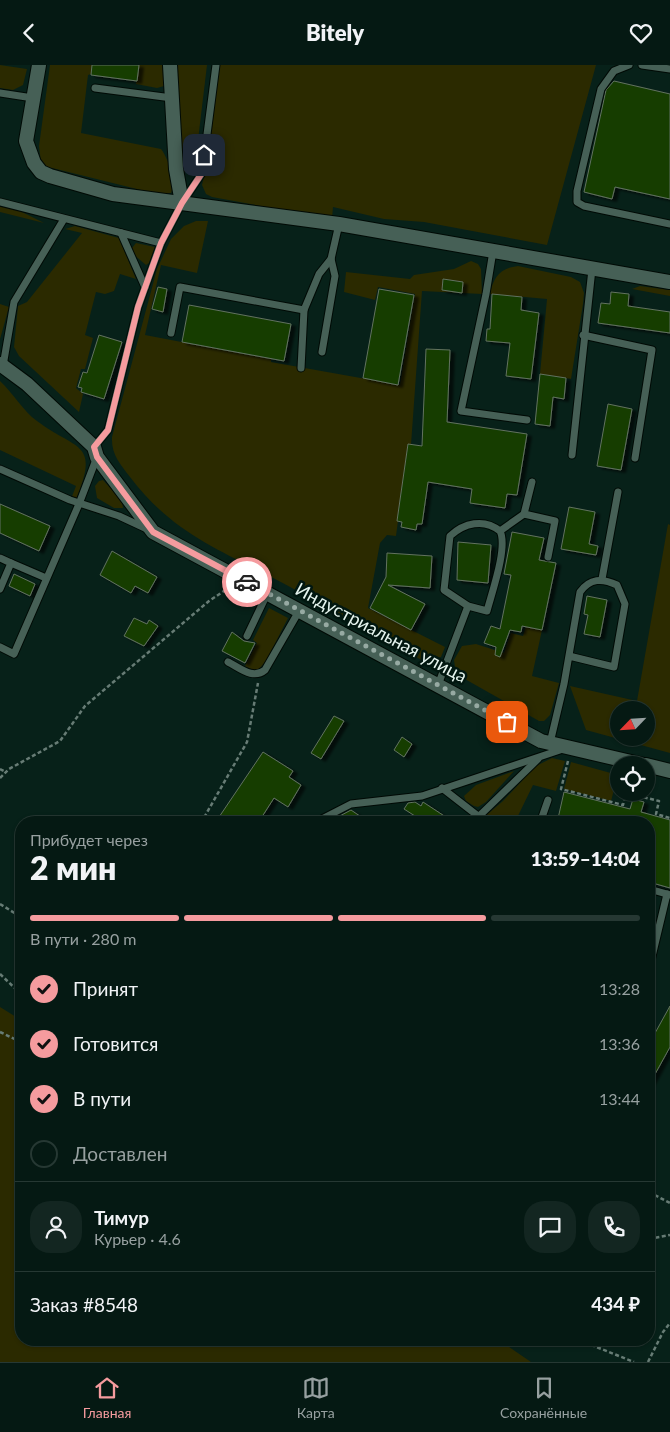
<!DOCTYPE html>
<html lang="ru">
<meta charset="utf-8">
<style>
body{margin:0;font-family:Lato,sans-serif;background:#132621;color:#f1f3f6;height:100vh;display:flex;flex-direction:column;font-size:19px;white-space:nowrap}
*{box-sizing:border-box;margin:0}
p{font-size:16px;color:#97a0a0}
.icon{flex:none;width:28px;height:28px;fill:none;stroke:currentColor;stroke-width:2;stroke-linecap:round;stroke-linejoin:round}
.map{position:relative;flex:1;overflow:hidden}
.side{position:absolute;left:15px;top:751px;width:640px;height:530px;display:flex;flex-direction:column;background:#051913;border-radius:20px;box-shadow:0 1px 4px #0004,0 0 0 1px #263833}
.side>*{flex:none}
.needle{width:32px;rotate:245deg}
.fabs{position:absolute;left:610px;top:636px;display:grid;gap:10px}
.fabs a{display:grid;place-items:center;width:45px;height:45px;border-radius:50%;background:#051913;box-shadow:0 1px 4px #0004,0 0 0 1px #263833;font-size:25px}
.pin{position:absolute;display:grid;place-items:center;width:42px;height:42px;color:#fff;margin:-21px;border-radius:10px;box-shadow:0 2px 8px #0006}
.courier{position:absolute;display:grid;place-items:center;width:50px;height:50px;margin:-25px;border:4px solid #f59b9e;border-radius:50%;background:#fff;color:#222;box-shadow:0 1px 6px #0007}
.summary em{font-style:normal;font-weight:800}
.summary div{display:flex;flex-direction:column-reverse}
.summary{display:flex;align-items:center;justify-content:space-between;height:85px;padding:0 15px}
h1{font-size:32px;font-weight:800;line-height:38px}
.bar{display:grid;grid-template-columns:repeat(4,1fr);gap:8px 5px;align-content:center;height:60px;padding:0 15px}
.bar i{height:6px;border-radius:4px;background:#263833}
.bar .on{background:#f59b9e}
.bar p{grid-column:span 4}
.line{display:flex;align-items:center;gap:12px;padding:0 15px;border-top:1px solid #263833}
.line div{flex:1}
.round{display:grid;place-items:center;flex:none;width:52px;height:52px;border-radius:20px;background:#132621}
ol{padding:0 15px;list-style:none}
li{display:flex;align-items:center;gap:15px;height:55px}
li p{margin-inline-start:auto}
li .icon{padding:5px;border-radius:50%;background:#f59b9e;color:#111;stroke-width:4}
li:last-child{color:#97a0a0}
li i{width:28px;height:28px;border:2px solid #263833;border-radius:50%}
header{display:flex;justify-content:space-between;align-items:center;height:65px;padding:0 15px;background:#051913;font-size:22px;font-weight:800}
.dock{display:flex;justify-content:space-around;align-items:center;height:70px;border-top:1px solid #263833;background:#051913;font-size:14px;color:#97a0a0}
.dock a{display:grid;justify-items:center;gap:2px}
.dock .on{color:#f59b9e}
.map>svg:first-child{display:block}
.green{fill:#2b2a00;fill-rule:evenodd}
.building{fill:#123d03;stroke:#63725f;filter:url(#shadow)}
.lines{fill:none;stroke-linecap:round;stroke-linejoin:round}
.lane-casing{stroke:#000a05;stroke-width:9}
.street-casing{stroke:#000a05;stroke-width:16}
.path{stroke:#677c75;stroke-width:2.5;stroke-dasharray:4 2.5;stroke-linecap:butt}
.lane{stroke:#466056;stroke-width:7}
.street{stroke:#466056;stroke-width:14}
.done{stroke:#97aaa3;stroke-width:5;stroke-dasharray:0 9}
.route{stroke:#f59b9e;stroke-width:6}
.labels{text-anchor:middle;stroke-width:5;stroke-linejoin:round;paint-order:stroke}
.street-label{font-size:18px;fill:#e5f4ee;stroke:#011710}
</style>
<header><svg class="icon" aria-label="back" viewBox="0 0 24 24"><path d="M15 5l-7 7 7 7"/></svg>Bitely<svg class="icon" aria-label="heart" viewBox="0 0 24 24"><path d="M12 20l-8-8c-3-5 5-10 8-4 3-6 11-1 8 4z"/></svg></header>
<div class="map">
<svg width="670" height="1297" viewBox="0 0 670 1297">
<defs>
<filter id="shadow"><feDropShadow dx="4.5" dy="2.5" stdDeviation="1" flood-color="#0009"/></filter>
</defs>
<rect width="100%" height="100%" fill="#072119"/>
<!-- green -->
<g class="green">
<path d="M 0,0 L 27,4 L 23,20 L 13,25 L 0,23 Z"/>
<path d="M 50,0 L 92,0 L 91,9 L 88,10 L 81,68 L 161,84 C 168,93 177,117 171,128 L 153,128 L 48,102 L 41,98 L 39,81 Z"/>
<path d="M 139,0 L 165,0 L 164,21 L 157,23 L 136,19 Z"/>
<path d="M 177,0 L 207,0 L 196,92 L 193,103 L 188,107 L 181,106 Z"/>
<path d="M 219,0 L 596,0 L 547,180 L 424,157 L 384,154 L 333,142 L 332,154 L 212,132 L 206,129 L 202,120 L 207,99 Z"/>
<path d="M 0,141 L 16,144 L 44,158 L 0,147 Z"/>
<path d="M 196,156 L 208,156 L 197,208 L 161,200 L 145,270 L 271,294 L 271,297 L 400,320 L 415,229 L 378,222 L 375,235 L 344,227 L 346,207 L 410,214 L 414,210 L 454,204 L 471,196 L 478,199 L 481,204 L 482,229 L 422,226 L 411,380 L 408,380 L 396,471 L 387,470 L 380,478 L 368,543 L 445,582 L 441,592 L 425,597 C 381,572 336,547 292,523 C 229,488 176,473 130,412 C 120,399 111,389 112,372 L 157,204 L 171,174 L 184,161 ZM 443,214 L 463,217 L 462,227 L 442,225 Z"/>
<path d="M 75,161 L 119,173 L 136,214 L 120,209 L 114,226 L 105,229 L 96,227 L 85,270 L 93,273 L 85,304 L 81,304 L 76,323 L 83,329 L 79,347 L 19,291 L 14,282 L 18,241 L 27,237 L 82,168 L 65,164 Z"/>
<path d="M 136,178 L 155,182 L 149,198 L 146,200 L 133,189 L 132,183 Z"/>
<path d="M 518,201 L 571,212 L 580,217 L 584,228 L 583,239 L 571,314 L 540,309 L 547,234 L 490,229 C 493,213 500,203 518,201 Z"/>
<path d="M 640,221 L 670,225 L 670,231 L 632,224 Z"/>
<path d="M 0,239 L 9,242 L 0,274 Z"/>
<path d="M 0,316 C 13,328 23,346 37,356 C 75,385 101,376 76,434 L 71,434 L 76,421 L 0,385 Z"/>
<path d="M 103,415 L 122,436 L 123,443 L 114,443 L 97,433 L 95,421 L 99,416 Z"/>
<path d="M 668,459 L 670,460 L 670,688 L 586,665 L 570,621 L 637,636 ZM 619,645 L 646,645 L 646,672 L 619,672 Z"/>
<path d="M 269,543 L 288,553 L 266,596 L 259,604 L 253,605 L 245,601 L 257,578 L 253,575 Z"/>
<path d="M 526,561 L 542,565 L 532,611 L 559,618 L 550,650 L 544,656 L 539,656 L 456,609 L 454,595 L 462,581 L 476,579 L 504,588 L 511,568 L 523,571 Z"/>
<path d="M 552,693 L 565,696 L 556,726 L 533,720 L 515,757 L 477,758 L 503,736 L 536,701 Z"/>
<path d="M 571,697 L 618,710 L 611,736 L 564,724 Z"/>
<path d="M 514,706 L 486,737 L 478,742 L 474,741 L 466,736 L 464,731 L 476,720 Z"/>
<path d="M 0,942 L 21,955 L 21,1275 L 499,1275 L 531,1297 L 0,1297 Z"/>
</g>
<!-- building -->
<g class="building">
<path d="M 92,0 L 139,0 L 137,16 L 91,10 Z"/>
<path d="M 614,16 L 670,29 L 670,134 L 615,122 L 612,134 L 584,127 L 606,25 Z"/>
<path d="M 443,214 L 463,217 L 462,228 L 442,225 Z"/>
<path d="M 158,222 L 167,224 L 163,247 L 152,244 Z"/>
<path d="M 379,224 L 414,230 L 398,320 L 363,313 Z"/>
<path d="M 611,227 L 629,229 L 628,241 L 670,247 L 670,268 L 598,258 L 601,238 L 610,239 Z"/>
<path d="M 492,229 L 522,232 L 521,245 L 539,248 L 531,314 L 506,311 L 510,278 L 486,276 L 487,264 L 490,264 Z"/>
<path d="M 189,240 L 291,259 L 284,296 L 182,277 Z"/>
<path d="M 99,270 L 122,277 L 104,334 L 81,327 L 82,323 L 78,322 L 83,307 L 87,308 Z"/>
<path d="M 426,284 L 450,285 L 447,357 L 527,369 L 517,430 L 507,429 L 505,443 L 470,438 L 472,424 L 428,417 L 422,459 L 417,459 L 416,465 L 401,462 L 402,457 L 397,456 L 408,379 L 422,381 Z"/>
<path d="M 540,309 L 566,313 L 564,334 L 553,332 L 550,361 L 535,359 Z"/>
<path d="M 608,339 L 632,344 L 621,405 L 597,401 Z"/>
<path d="M 0,439 L 50,461 L 39,486 L 0,468 Z"/>
<path d="M 569,442 L 595,447 L 589,479 L 598,481 L 596,490 L 561,484 Z"/>
<path d="M 512,467 L 544,473 L 539,495 L 556,498 L 542,565 L 522,561 L 521,567 L 510,565 L 500,592 L 495,590 L 496,582 L 484,578 L 491,561 L 500,564 L 511,510 L 504,509 Z"/>
<path d="M 458,477 L 491,480 L 488,518 L 457,515 Z"/>
<path d="M 112,486 L 157,512 L 148,528 L 135,521 L 131,528 L 100,510 Z"/>
<path d="M 387,488 L 432,491 L 430,523 L 388,520 L 425,539 L 411,565 L 370,543 L 386,512 Z"/>
<path d="M 14,509 L 35,519 L 30,531 L 9,521 Z"/>
<path d="M 587,531 L 607,535 L 600,572 L 584,569 L 588,550 L 584,549 Z"/>
<path d="M 134,553 L 147,559 L 149,555 L 158,561 L 144,581 L 124,571 Z"/>
<path d="M 232,567 L 244,576 L 255,578 L 245,598 L 222,586 Z"/>
<path d="M 334,651 L 344,656 L 321,694 L 311,688 Z"/>
<path d="M 402,672 L 412,679 L 404,692 L 394,685 Z"/>
<path d="M 263,687 L 293,706 L 289,712 L 301,720 L 288,742 L 274,733 L 258,758 L 215,758 Z"/>
<path d="M 564,727 L 630,744 L 633,734 L 644,737 L 641,747 L 670,755 L 670,823 L 649,817 L 649,758 L 557,758 Z"/>
<path d="M 415,737 L 421,741 L 423,737 L 455,758 L 411,758 L 415,751 L 404,744 L 408,738 Z"/>
<path d="M 351,745 L 370,758 L 333,758 L 336,753 Z"/>
<path d="M 670,941 L 670,982 L 649,1020 L 649,979 Z"/>
</g>
<g class="lines">
<defs>
<g id="lane">
<path d="M 629,0 L 614,6 L 601,24 L 577,126 L 577,137 L 584,141 L 670,159"/>
<path d="M 642,0 L 670,4"/>
<path d="M 95,23 L 172,33"/>
<path d="M 0,28 L 33,33"/>
<path d="M 0,137 L 161,178"/>
<path d="M 121,168 L 145,222"/>
<path d="M 493,186 L 486,229 L 461,346 L 527,355"/>
<path d="M 171,268 L 180,222 L 304,245 L 319,209 L 331,194"/>
<path d="M 583,270 L 652,285 L 635,393"/>
<path d="M 322,287 L 335,211 L 331,194 L 339,159"/>
<path d="M 3,301 L 14,237 L 64,154"/>
<path d="M 301,303 L 304,245"/>
<path d="M 94,382 L 108,365 L 138,242 L 161,178 L 182,138 L 202,108 L 216,0"/>
<path d="M 572,390 L 592,204"/>
<path d="M 0,404 L 70,435 L 119,451 L 147,464"/>
<path d="M 524,449 L 555,456 L 548,492"/>
<path d="M 500,466 C 484,453 464,458 450,471 L 444,525 L 468,541 L 487,546 C 492,527 508,482 500,466 L 524,449 L 532,417"/>
<path d="M 0,493 L 11,498 L 0,524"/>
<path d="M 11,498 L 46,513"/>
<path d="M 602,514 L 618,427"/>
<path d="M 247,571 L 267,529"/>
<path d="M 0,582 L 14,589 L 79,439 L 97,392"/>
<path d="M 228,597 C 240,603 253,615 265,605 L 299,546"/>
<path d="M 438,620 L 468,541"/>
<path d="M 550,678 L 564,619 L 580,527 C 590,513 602,513 617,520 L 625,539 L 614,602 L 569,591"/>
<path d="M 442,723 L 478,751"/>
<path d="M 314,758 L 351,739 L 422,731 L 563,684"/>
<path d="M 472,758 L 538,694"/>
<path d="M 540,758 L 548,735"/>
<path d="M 649,824 L 670,830"/>
<path d="M 649,904 L 667,829"/>
</g>
<g id="street">
<path d="M 39,0 L 26,76 L 34,98 L 41,107 L 50,111 L 113,129 L 339,159 L 670,217"/>
<path d="M 170,0 L 176,104 L 182,138"/>
<path d="M 0,299 L 27,319 L 94,382 L 97,392 L 153,467 L 541,676 L 644,700"/>
<path d="M 646,700 L 670,706"/>
</g>
</defs>
<!-- lane casing -->
<use href="#lane" class="lane-casing"/>
<!-- street casing -->
<use href="#street" class="street-casing"/>
<!-- path -->
<g class="path">
<path d="M 568,696 L 561,724 L 623,740 L 626,728 L 659,736 L 656,749 L 670,753"/>
<path d="M 0,704 L 6,707"/>
<path d="M 0,713 L 9,704 L 60,676 L 85,641 L 209,536 L 230,522"/>
<path d="M 201,758 L 247,677 L 258,618"/>
<path d="M 0,839 L 21,852"/>
<path d="M 0,909 L 21,929"/>
<path d="M 0,967 L 21,977"/>
<path d="M 649,1127 L 670,1138"/>
<path d="M 649,1174 L 670,1170"/>
<path d="M 579,1275 L 634,1297"/>
<path d="M 648,1297 L 663,1267 L 670,1258"/>
</g>
<!-- lane -->
<use href="#lane" class="lane"/>
<!-- street -->
<use href="#street" class="street"/>
</g>
<g class="lines">
<!-- done -->
<path class="done" d="M 247,517 L 507,657"/>
<!-- route -->
<path class="route" d="M 204,90 L 202,108 L 182,138 L 161,178 L 138,242 L 108,365 L 94,382 L 97,392 L 153,467 L 247,517"/>
</g>
<g class="labels">
<!-- street labels -->
<g class="street-label">
<text transform="translate(381 568) rotate(28)" y="6">Индустриальная улица</text>
</g>
</g>
</svg>
<div class="fabs">
<a><svg class="needle" viewBox="-14 -14 28 28"><path d="M0-13l5 13h-10z" fill="#e53935"/><path d="M0 13l5-13h-10z" fill="#97a0a0"/></svg></a>
<a><svg class="icon" aria-label="locate" viewBox="0 0 24 24"><circle cx="12" cy="12" r="6"/><path d="M12 2v4M12 18v4M2 12h4M18 12h4"/></svg></a>
</div>
<div class="pin" style="left:507px;top:657px;background:#ea580c"><svg class="icon" aria-label="bag" viewBox="0 0 24 24"><path d="M5 8h14l-1 12H6zM9 8a3 3 0 0 1 6 0"/></svg></div>
<div class="pin" style="left:204px;top:90px;background:#1f2937"><svg class="icon" aria-label="home" viewBox="0 0 24 24"><path d="M3 11l9-7 9 7M6 9v11h12V9"/></svg></div>
<div class="courier" style="left:247px;top:517px"><svg class="icon" aria-label="car" viewBox="0 0 24 24"><path d="M5 17H2v-5l4-1 3-4h7l3 4 3 1v5h-3M9 17h6M6 11h13"/><circle cx="7" cy="17" r="2"/><circle cx="17" cy="17" r="2"/></svg></div>
<section class="side">
<div class="summary"><div><h1>2 мин</h1><p>Прибудет через</p></div><em>13:59–14:04</em></div>
<div class="bar"><i class="on"></i><i class="on"></i><i class="on"></i><i></i><p>В пути · 280 m</p></div>
<ol>
<li><svg class="icon" aria-label="check" viewBox="0 0 24 24"><path d="M5 12l5 5 9-10"/></svg>Принят<p>13:28</p></li>
<li><svg class="icon" aria-label="check" viewBox="0 0 24 24"><path d="M5 12l5 5 9-10"/></svg>Готовится<p>13:36</p></li>
<li><svg class="icon" aria-label="check" viewBox="0 0 24 24"><path d="M5 12l5 5 9-10"/></svg>В пути<p>13:44</p></li>
<li><i></i>Доставлен</li>
</ol>
<div class="line" style="height:90px"><a class="round"><svg class="icon" aria-label="person" viewBox="0 0 24 24"><circle cx="12" cy="8" r="4"/><path d="M4 21q1-7 8-7t8 7"/></svg></a><div><b>Тимур</b><p>Курьер · 4.6</p></div><a class="round"><svg class="icon" aria-label="chat" viewBox="0 0 24 24"><path d="M4 5h16v11H9l-5 4z"/></svg></a><a class="round"><svg class="icon" aria-label="phone" viewBox="0 0 24 24"><path d="M5 4h4l2 5-3 2q2 4 5 5l2-3 5 2v4C11 20 4 13 5 4z"/></svg></a></div>
<div class="line" style="height:65px"><div>Заказ #8548</div><b>434 ₽</b></div>
</section>
</div>
<nav class="dock">
<a class="on"><svg class="icon" aria-label="home" viewBox="0 0 24 24"><path d="M3 11l9-7 9 7M6 9v11h12V9"/></svg>Главная</a>
<a><svg class="icon" aria-label="map" viewBox="0 0 24 24"><path d="M3 6l6-2 6 2 6-2v14l-6 2-6-2-6 2zM9 4v14M15 6v14"/></svg>Карта</a>
<a><svg class="icon" aria-label="saved" viewBox="0 0 24 24"><path d="M7 4h10v16l-5-4-5 4z"/></svg>Сохранённые</a>
</nav>
